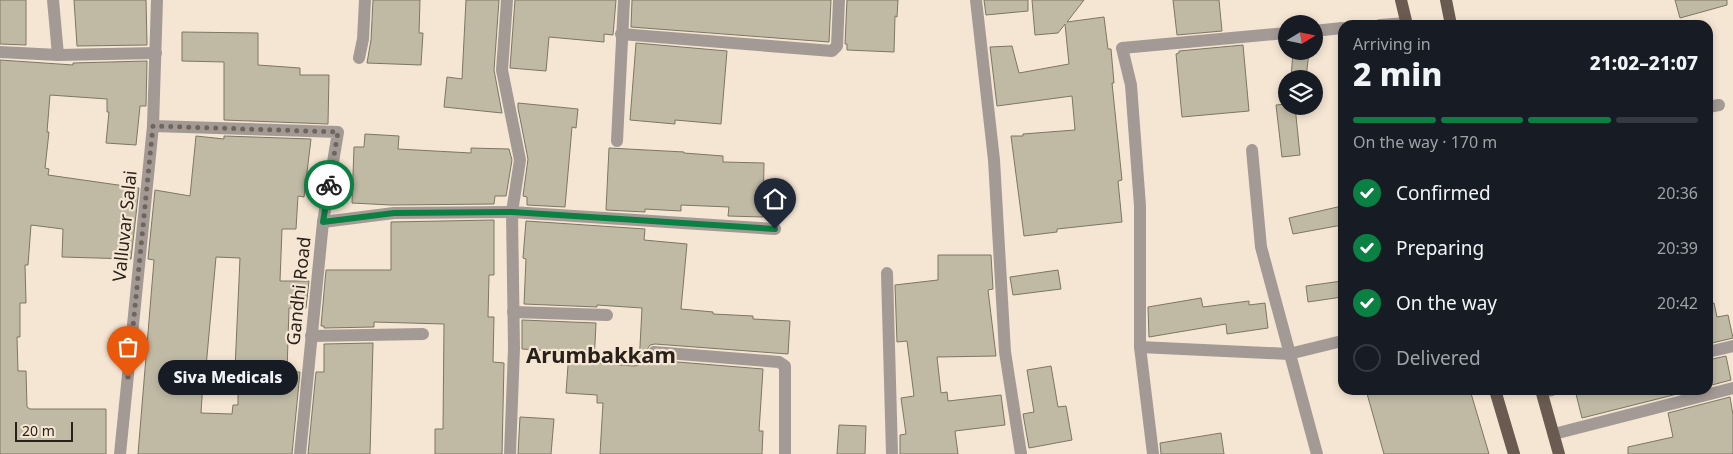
<!DOCTYPE html>
<meta charset="utf-8">
<style>
body{margin:0;font-family:"Noto Sans",sans-serif;background:#242831;color:#f1f3f6;height:100vh;display:flex;flex-direction:column;font-size:19px;white-space:nowrap}
*{box-sizing:border-box;margin:0}
p{font-size:16px;color:#9ea1a6}
.icon{flex:none;width:28px;height:28px;fill:none;stroke:currentColor;stroke-width:2;stroke-linecap:round;stroke-linejoin:round}
.map{position:relative;flex:1;overflow:hidden}
.drawer{position:absolute;left:1338px;top:20px;width:375px;height:375px;display:flex;flex-direction:column;background:#171b24;border-radius:15px;box-shadow:0 2px 8px #0003}
.drawer>*{flex:none}
.needle{width:32px;rotate:80deg}
.buttons{position:absolute;left:1278px;top:15px;display:grid;gap:10px}
.buttons a{display:grid;place-items:center;width:45px;height:45px;border-radius:50%;background:#171b24;box-shadow:0 2px 8px #0003;font-size:25px}
.scale{position:absolute;left:15px;bottom:12px;width:58px;box-sizing:border-box;padding-left:5px;border:2px solid #27211a;border-top:0;font-size:14px;line-height:18px;white-space:nowrap;color:#27211a;-webkit-text-stroke:4px #f5e6d3;paint-order:stroke}
.pin{position:absolute;display:grid;place-items:center;width:42px;height:42px;color:#fff;margin:-51px -21px;border-radius:50% 50% 50% 0;rotate:-45deg;box-shadow:0 0 5px #0007}
.pin .icon{rotate:45deg}
.courier{position:absolute;display:grid;place-items:center;width:50px;height:50px;margin:-25px;border:4px solid #0b8043;border-radius:50%;background:#fff;color:#222;box-shadow:0 1px 6px #0007}
.bubble{position:absolute;height:35px;border-radius:18px;background:#171b24;box-shadow:0 2px 8px #0003;font-size:16px;font-weight:800;line-height:35px;text-align:center}
.overview em{font-style:normal;font-weight:800}
.overview div{display:flex;flex-direction:column-reverse}
.overview{display:flex;align-items:center;justify-content:space-between;height:85px;padding:0 15px}
h1{font-size:32px;font-weight:800;line-height:38px}
.bar{display:grid;grid-template-columns:repeat(4,1fr);gap:8px 5px;align-content:center;height:60px;padding:0 15px}
.bar i{height:6px;border-radius:4px;background:#363941}
.bar .current{background:#0b8043}
.bar p{grid-column:span 4}
ol{padding:0 15px;list-style:none}
li{display:flex;align-items:center;gap:15px;height:55px}
li p{margin-inline-start:auto}
li .icon{padding:5px;border-radius:50%;background:#0b8043;color:#fff;stroke-width:4}
li:last-child{color:#9ea1a6}
li i{width:28px;height:28px;border:2px solid #363941;border-radius:50%}
.map>svg:first-child{display:block}
.building{fill:#c0baa5;stroke:#7c7662;fill-rule:evenodd}
.lines{fill:none;stroke-linecap:round;stroke-linejoin:round}
.minor{stroke:#a49a95;stroke-width:12}
.primary{stroke:#6a5b51;stroke-width:12}
.done{stroke:#6f665b;stroke-width:5;stroke-dasharray:0 9}
.route{stroke:#0b8043;stroke-width:6}
.labels{text-anchor:middle;stroke-width:4.5;stroke-linejoin:round;paint-order:stroke}
.street-label{font-size:18px;fill:#27211a;stroke:#f5e6d3}
.district-label{font-size:22px;font-weight:bold;fill:#27211a;stroke:#f5e6d3}
</style>
<div class="map">
<svg width="1733" height="454" viewBox="0 0 1733 454">
<rect width="100%" height="100%" fill="#f5e6d3"/>
<!-- building -->
<g class="building">
<path d="M 0,0 L 26,0 L 26,45 L 0,44 Z"/>
<path d="M 74,0 L 146,0 L 147,45 L 77,46 Z"/>
<path d="M 373,0 L 420,0 L 419,33 L 423,33 L 421,65 L 367,63 L 371,40 Z"/>
<path d="M 466,0 L 499,0 L 494,70 L 502,113 L 444,107 L 447,77 L 462,79 Z"/>
<path d="M 515,0 L 616,0 L 613,35 L 604,34 L 604,42 L 549,37 L 546,71 L 510,68 Z"/>
<path d="M 632,0 L 831,0 L 829,42 L 631,27 Z"/>
<path d="M 847,0 L 898,0 L 897,17 L 895,16 L 894,52 L 847,50 L 847,44 L 845,44 Z"/>
<path d="M 984,0 L 1028,0 L 1028,11 L 986,15 Z"/>
<path d="M 1032,0 L 1084,0 L 1067,22 L 1104,17 L 1108,49 L 1111,49 L 1114,83 L 1112,83 L 1122,180 L 1118,181 L 1122,222 L 1057,229 L 1057,232 L 1024,236 L 1011,136 L 1023,136 L 1023,134 L 1075,130 L 1072,96 L 997,106 L 990,47 L 1012,46 L 1019,73 L 1069,64 L 1065,24 L 1058,33 L 1035,35 Z"/>
<path d="M 1173,0 L 1219,0 L 1222,31 L 1177,35 Z"/>
<path d="M 1675,0 L 1727,0 L 1727,5 L 1680,18 Z"/>
<path d="M 182,32 L 258,33 L 258,65 L 300,68 L 300,75 L 329,75 L 328,124 L 224,120 L 224,62 L 182,61 Z"/>
<path d="M 636,43 L 727,51 L 721,124 L 675,120 L 675,124 L 630,120 Z"/>
<path d="M 1243,45 L 1249,111 L 1182,117 L 1176,54 L 1179,53 L 1179,51 Z"/>
<path d="M 1293,51 L 1309,51 L 1306,79 L 1291,79 Z"/>
<path d="M 0,60 L 73,65 L 73,63 L 147,61 L 146,106 L 140,106 L 136,145 L 106,143 L 109,112 L 107,112 L 107,99 L 50,95 L 47,132 L 49,132 L 45,168 L 49,169 L 48,175 L 139,188 L 131,259 L 62,257 L 63,229 L 31,225 L 28,265 L 25,265 L 26,303 L 20,303 L 20,337 L 17,337 L 18,371 L 26,371 L 27,407 L 30,409 L 106,409 L 106,454 L 0,454 Z"/>
<path d="M 518,103 L 578,109 L 576,128 L 572,127 L 565,207 L 527,205 L 527,197 L 523,196 L 528,159 L 518,108 Z"/>
<path d="M 1286,104 L 1286,106 L 1295,106 L 1300,155 L 1282,157 L 1276,105 Z"/>
<path d="M 365,134 L 399,136 L 398,149 L 471,153 L 471,148 L 509,149 L 512,160 L 506,196 L 495,196 L 494,204 L 391,205 L 352,203 L 354,147 L 364,147 Z"/>
<path d="M 196,136 L 224,139 L 224,136 L 311,139 L 304,197 L 298,196 L 296,229 L 282,229 L 280,281 L 309,281 L 306,308 L 289,308 L 287,372 L 300,372 L 292,454 L 138,454 L 154,260 L 148,259 L 155,190 L 190,196 ZM 216,257 L 240,258 L 235,369 L 238,369 L 238,405 L 233,405 L 232,414 L 201,413 L 204,367 L 206,367 Z"/>
<path d="M 609,148 L 684,152 L 684,153 L 723,156 L 723,162 L 764,163 L 763,217 L 728,216 L 729,207 L 681,205 L 681,211 L 645,209 L 645,212 L 606,210 Z"/>
<path d="M 1342,206 L 1342,225 L 1293,234 L 1289,218 Z"/>
<path d="M 494,220 L 494,275 L 489,275 L 488,317 L 494,317 L 493,362 L 504,363 L 502,454 L 435,454 L 435,429 L 443,429 L 444,324 L 374,322 L 374,327 L 324,328 L 324,326 L 321,326 L 326,270 L 391,270 L 391,222 Z"/>
<path d="M 526,221 L 645,229 L 644,240 L 687,244 L 681,309 L 713,312 L 713,314 L 753,316 L 753,319 L 790,321 L 788,354 L 655,344 L 650,345 L 646,351 L 647,356 L 653,360 L 763,369 L 759,431 L 763,431 L 762,454 L 600,454 L 603,403 L 597,403 L 597,395 L 566,393 L 569,352 L 522,349 L 522,320 L 596,323 L 594,363 L 634,366 L 639,365 L 642,308 L 597,305 L 597,307 L 524,304 L 526,259 L 523,258 Z"/>
<path d="M 938,255 L 991,255 L 993,289 L 988,290 L 996,356 L 937,357 L 941,393 L 947,392 L 948,401 L 1001,395 L 1005,425 L 955,431 L 958,454 L 900,454 L 900,435 L 906,434 L 901,398 L 914,396 L 907,341 L 897,342 L 895,285 L 938,280 Z"/>
<path d="M 1058,270 L 1061,289 L 1013,295 L 1010,277 Z"/>
<path d="M 1342,281 L 1342,297 L 1308,302 L 1306,286 Z"/>
<path d="M 1201,298 L 1203,307 L 1249,301 L 1249,305 L 1265,303 L 1268,328 L 1227,334 L 1226,324 L 1149,337 L 1148,307 Z"/>
<path d="M 1714,303 L 1717,317 L 1728,315 L 1733,338 L 1708,344 L 1708,304 Z"/>
<path d="M 373,343 L 370,454 L 308,454 L 316,372 L 324,372 L 324,344 Z"/>
<path d="M 1726,356 L 1731,380 L 1708,386 L 1708,360 Z"/>
<path d="M 1051,366 L 1058,407 L 1066,406 L 1072,440 L 1029,448 L 1023,414 L 1034,412 L 1027,370 Z"/>
<path d="M 1366,390 L 1470,390 L 1489,454 L 1384,454 Z"/>
<path d="M 1575,390 L 1693,390 L 1582,418 Z"/>
<path d="M 1730,397 L 1733,415 L 1733,454 L 1628,454 L 1628,447 L 1673,437 L 1668,413 Z"/>
<path d="M 520,417 L 554,419 L 551,454 L 518,454 Z"/>
<path d="M 839,425 L 866,426 L 865,454 L 837,454 Z"/>
<path d="M 1221,433 L 1224,454 L 1161,454 L 1160,443 Z"/>
</g>
<g class="lines">
<!-- minor -->
<g class="minor">
<path d="M 53,0 L 58,55"/>
<path d="M 507,0 L 502,70 L 520,160 L 512,212 L 514,348 L 510,454"/>
<path d="M 976,0 L 994,160 L 1005,352 L 1021,454"/>
<path d="M 1380,25 L 1406,23"/>
<path d="M 1314,31 L 1342,28"/>
<path d="M 621,34 L 832,51 L 837,46 L 839,0"/>
<path d="M 0,52 L 58,55 L 156,53"/>
<path d="M 359,58 L 363,39 L 365,0"/>
<path d="M 1708,107 L 1719,105"/>
<path d="M 153,126 L 338,132 L 323,222 L 300,454"/>
<path d="M 617,141 L 624,0"/>
<path d="M 1252,150 L 1261,247 L 1317,454"/>
<path d="M 323,222 L 394,213 L 512,212 L 775,229"/>
<path d="M 887,273 L 892,454"/>
<path d="M 513,312 L 607,315"/>
<path d="M 311,336 L 423,334"/>
<path d="M 1140,347 L 1289,354 L 1342,341"/>
<path d="M 654,352 L 779,362 L 785,366 L 785,454"/>
<path d="M 1708,352 L 1733,346"/>
<path d="M 1542,392 L 1552,390"/>
<path d="M 1554,434 L 1733,388"/>
<path d="M 120,454 L 153,126 L 157,0"/>
<path d="M 1153,454 L 1140,347 L 1140,206 L 1131,85 L 1122,48 L 1286,33"/>
</g>
<!-- primary -->
<g class="primary">
<path d="M 1401,0 L 1407,25"/>
<path d="M 1446,0 L 1451,25"/>
<path d="M 1495,390 L 1514,454"/>
<path d="M 1541,390 L 1559,454"/>
</g>
</g>
<g class="lines">
<!-- done -->
<path class="done" d="M 128,377 L 153,126 L 338,132 L 329,185"/>
<!-- route -->
<path class="route" d="M 329,185 L 323,222 L 394,213 L 512,212 L 775,229"/>
</g>
<g class="labels">
<!-- street labels -->
<g class="street-label">
<text transform="translate(125 226) rotate(-84)" y="6">Valluvar Salai</text>
<text transform="translate(299 291) rotate(-84)" y="6">Gandhi Road</text>
</g>
<!-- district labels -->
<g class="district-label">
<text x="601" y="363">Arumbakkam</text>
</g>
</g>
</svg>
<div class="buttons">
<a><svg class="needle" viewBox="-14 -14 28 28"><path d="M0-13l5 13h-10z" fill="#e53935"/><path d="M0 13l5-13h-10z" fill="#9ea1a6"/></svg></a>
<a><svg class="icon" aria-label="layers" viewBox="0 0 24 24"><path d="M12 4l9 5-9 5-9-5zM3 14l9 5 9-5"/></svg></a>
</div>
<div class="scale">20 m</div>
<div class="pin" style="left:128px;top:377px;background:#ea580c"><svg class="icon" aria-label="bag" viewBox="0 0 24 24"><path d="M5 8h14l-1 12H6zM9 8a3 3 0 0 1 6 0"/></svg></div>
<div class="pin" style="left:775px;top:229px;background:#1f2937"><svg class="icon" aria-label="home" viewBox="0 0 24 24"><path d="M3 11l9-7 9 7M6 9v11h12V9"/></svg></div>
<div class="courier" style="left:329px;top:185px"><svg class="icon" aria-label="bike" viewBox="0 0 24 24"><circle cx="6" cy="16" r="4"/><circle cx="18" cy="16" r="4"/><path d="M6 16l4-8h5l3 8M10 8l3 8H6M13 5h3"/></svg></div>
<div class="bubble" style="left:158px;top:360px;width:140px">Siva Medicals</div>
<section class="drawer">
<div class="overview"><div><h1>2 min</h1><p>Arriving in</p></div><em>21:02–21:07</em></div>
<div class="bar"><i class="current"></i><i class="current"></i><i class="current"></i><i></i><p>On the way · 170 m</p></div>
<ol>
<li><svg class="icon" aria-label="check" viewBox="0 0 24 24"><path d="M5 12l5 5 9-10"/></svg>Confirmed<p>20:36</p></li>
<li><svg class="icon" aria-label="check" viewBox="0 0 24 24"><path d="M5 12l5 5 9-10"/></svg>Preparing<p>20:39</p></li>
<li><svg class="icon" aria-label="check" viewBox="0 0 24 24"><path d="M5 12l5 5 9-10"/></svg>On the way<p>20:42</p></li>
<li><i></i>Delivered</li>
</ol>
</section>
</div>
